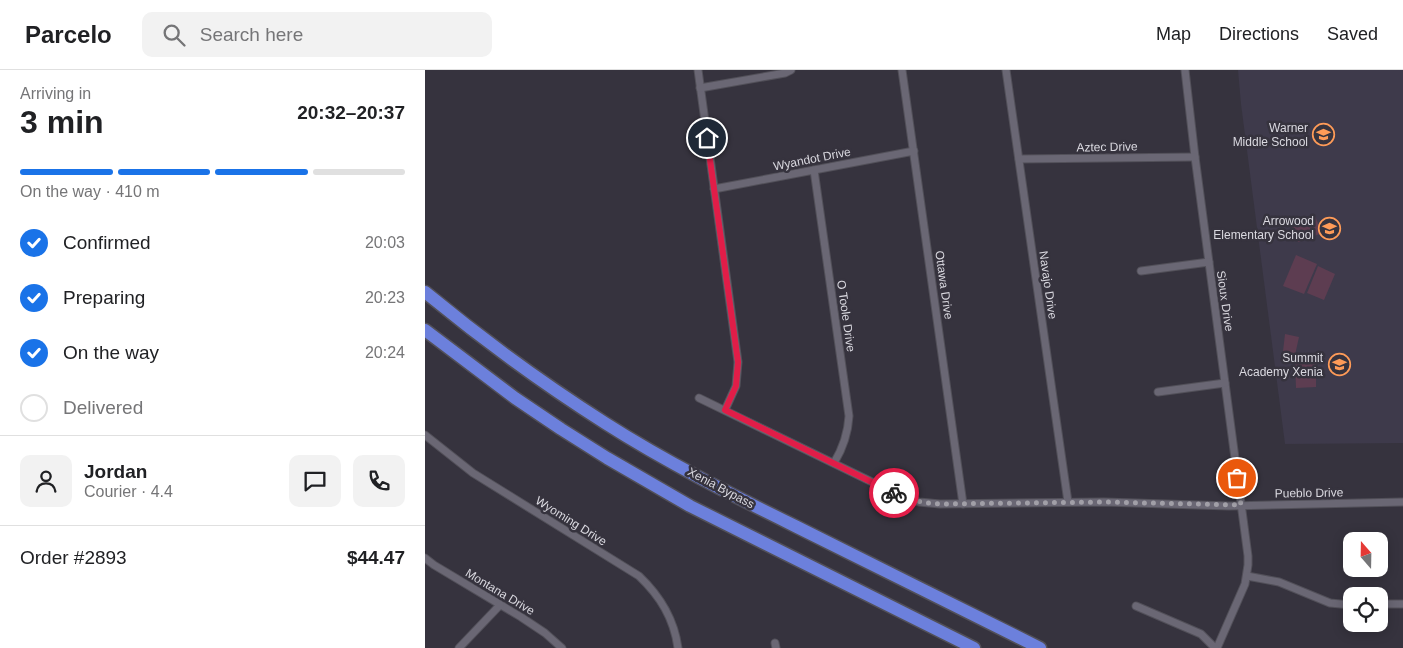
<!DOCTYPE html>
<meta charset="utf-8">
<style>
body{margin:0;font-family:Arial,sans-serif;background:#f2f2f2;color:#202124;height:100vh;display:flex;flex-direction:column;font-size:19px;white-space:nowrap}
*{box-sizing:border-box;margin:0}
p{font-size:16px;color:#757577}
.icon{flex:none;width:28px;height:28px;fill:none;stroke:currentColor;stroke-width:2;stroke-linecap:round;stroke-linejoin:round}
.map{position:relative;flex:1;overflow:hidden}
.details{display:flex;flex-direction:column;background:#fff;width:425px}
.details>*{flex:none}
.needle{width:32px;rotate:340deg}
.tools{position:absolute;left:918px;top:462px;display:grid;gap:10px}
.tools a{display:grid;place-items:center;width:45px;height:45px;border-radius:10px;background:#fff;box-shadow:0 2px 12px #0003;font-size:25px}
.pin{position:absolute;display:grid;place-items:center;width:42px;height:42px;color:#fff;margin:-21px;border:2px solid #fff;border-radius:50%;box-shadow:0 1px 5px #0007}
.courier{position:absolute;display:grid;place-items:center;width:50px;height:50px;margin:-25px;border:4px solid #e11d48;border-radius:50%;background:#fff;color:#222;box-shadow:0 1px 6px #0007}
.headline em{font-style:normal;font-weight:700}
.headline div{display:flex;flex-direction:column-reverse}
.headline{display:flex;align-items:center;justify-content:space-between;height:85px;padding:0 20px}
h1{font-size:32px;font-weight:700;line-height:38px}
.bar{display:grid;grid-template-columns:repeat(4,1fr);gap:8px 5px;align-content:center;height:60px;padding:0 20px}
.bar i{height:6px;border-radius:4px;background:#e0e0e0}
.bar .active{background:#1a73e8}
.bar p{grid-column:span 4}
.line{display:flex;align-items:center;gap:12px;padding:0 20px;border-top:1px solid #e0e0e0}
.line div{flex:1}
.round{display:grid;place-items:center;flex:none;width:52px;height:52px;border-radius:10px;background:#f2f2f2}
ol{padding:0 20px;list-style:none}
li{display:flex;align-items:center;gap:15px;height:55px}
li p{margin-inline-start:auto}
li .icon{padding:5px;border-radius:50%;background:#1a73e8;color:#fff;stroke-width:4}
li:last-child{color:#757577}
li i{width:28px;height:28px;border:2px solid #e0e0e0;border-radius:50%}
header{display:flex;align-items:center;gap:30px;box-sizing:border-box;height:70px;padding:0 25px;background:#fff;border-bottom:1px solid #e0e0e0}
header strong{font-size:24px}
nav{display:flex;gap:28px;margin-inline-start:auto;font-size:18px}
.search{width:350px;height:45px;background:#f2f2f2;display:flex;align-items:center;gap:12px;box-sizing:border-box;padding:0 18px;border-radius:10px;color:#757577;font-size:19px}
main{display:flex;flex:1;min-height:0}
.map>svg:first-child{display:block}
.built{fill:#3e3a4b}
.green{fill:#5d3d51}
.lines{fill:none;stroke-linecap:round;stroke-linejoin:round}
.minor-casing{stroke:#525059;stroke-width:9}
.motorway-casing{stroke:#525059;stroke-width:15}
.minor{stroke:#6a6774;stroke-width:7}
.motorway{stroke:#6c80dc;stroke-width:12}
.done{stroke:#a19fa7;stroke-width:5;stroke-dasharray:0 9}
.route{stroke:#e11d48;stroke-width:6}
.labels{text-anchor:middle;stroke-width:5;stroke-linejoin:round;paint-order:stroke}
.poi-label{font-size:12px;fill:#dad9e0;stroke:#36333e;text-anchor:end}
.street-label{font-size:12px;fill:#dad9e0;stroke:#36333e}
</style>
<header>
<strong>Parcelo</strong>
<div class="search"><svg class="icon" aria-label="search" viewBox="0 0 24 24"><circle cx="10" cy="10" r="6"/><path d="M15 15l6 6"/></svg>Search here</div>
<nav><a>Map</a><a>Directions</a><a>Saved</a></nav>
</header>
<main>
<section class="details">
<div class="headline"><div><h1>3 min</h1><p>Arriving in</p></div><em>20:32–20:37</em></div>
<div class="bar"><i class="active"></i><i class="active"></i><i class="active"></i><i></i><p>On the way · 410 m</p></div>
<ol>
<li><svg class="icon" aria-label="check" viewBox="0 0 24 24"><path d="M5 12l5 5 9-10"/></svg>Confirmed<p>20:03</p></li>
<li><svg class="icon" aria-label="check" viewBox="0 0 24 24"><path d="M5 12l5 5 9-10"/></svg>Preparing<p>20:23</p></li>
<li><svg class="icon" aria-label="check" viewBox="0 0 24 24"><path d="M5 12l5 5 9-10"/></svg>On the way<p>20:24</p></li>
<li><i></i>Delivered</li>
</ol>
<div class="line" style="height:90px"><a class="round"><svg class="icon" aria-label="person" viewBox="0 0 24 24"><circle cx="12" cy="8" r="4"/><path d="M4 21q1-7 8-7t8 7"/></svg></a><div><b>Jordan</b><p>Courier · 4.4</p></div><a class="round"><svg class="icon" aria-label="chat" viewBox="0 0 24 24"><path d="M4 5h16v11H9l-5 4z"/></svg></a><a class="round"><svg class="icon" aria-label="phone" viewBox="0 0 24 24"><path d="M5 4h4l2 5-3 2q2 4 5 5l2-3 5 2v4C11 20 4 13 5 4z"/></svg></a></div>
<div class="line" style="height:65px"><div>Order #2893</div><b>$44.47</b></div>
</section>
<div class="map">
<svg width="978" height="578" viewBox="0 0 978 578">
<rect width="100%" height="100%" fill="#36333e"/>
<!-- built -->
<path class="built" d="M 813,0 L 978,0 L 978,373 L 860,374 L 816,34 Z"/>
<!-- green -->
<g class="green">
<path d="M 890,146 L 897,163 L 873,172 L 866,155 Z"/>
<path d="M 871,185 L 892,194 L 879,224 L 858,216 Z"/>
<path d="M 893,196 L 910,204 L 899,230 L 882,223 Z"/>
<path d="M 860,264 L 874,267 L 870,285 L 891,285 L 891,317 L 871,318 L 870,291 L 857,290 Z"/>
</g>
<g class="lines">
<defs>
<g id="minor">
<path d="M 273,0 L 313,292 L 311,316 L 300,340"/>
<path d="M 477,0 L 538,434"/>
<path d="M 581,0 L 643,432"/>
<path d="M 760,0 L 770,87 L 823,486 L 823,495 L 820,514 L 792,578"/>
<path d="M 275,18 L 360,3 L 366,0"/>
<path d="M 594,89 L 770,87"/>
<path d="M 389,100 L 424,346 C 423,364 418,378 409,393"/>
<path d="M 289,119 L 489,81"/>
<path d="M 716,201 L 784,192"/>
<path d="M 733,322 L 800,313"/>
<path d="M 274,328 L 478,427 L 494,432 L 515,434 L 679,432 L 804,436 L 978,432"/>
<path d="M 0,365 L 48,403 L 214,506 C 235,526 249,548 253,578"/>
<path d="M 0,488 L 9,495 L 96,547 L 120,563 L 137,578"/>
<path d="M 822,506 L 854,512 L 905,533 L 926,535"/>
<path d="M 954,534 L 978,534"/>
<path d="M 711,536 L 776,564 L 790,578"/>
<path d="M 350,573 L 351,578"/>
<path d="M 34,578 L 75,535"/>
</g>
<g id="motorway">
<path d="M 0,222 C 57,269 117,313 180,353 C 241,392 307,425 372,457 C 453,497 534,538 615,578"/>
<path d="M 0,260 L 90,328 L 136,359 L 182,388 L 265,436 L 549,578"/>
</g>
</defs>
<!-- minor casing -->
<use href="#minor" class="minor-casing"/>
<!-- motorway casing -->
<use href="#motorway" class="motorway-casing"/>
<!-- minor -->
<use href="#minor" class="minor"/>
<!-- motorway -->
<use href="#motorway" class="motorway"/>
</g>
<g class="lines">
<!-- done -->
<path class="done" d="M 469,423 C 484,430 499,433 515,434 L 679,432 L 816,435 L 812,408"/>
<!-- route -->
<path class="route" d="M 282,68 L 313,292 L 311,316 L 300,340 L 469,423"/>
</g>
<!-- icons -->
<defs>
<symbol id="school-ring" viewBox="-11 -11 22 22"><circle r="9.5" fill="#36333e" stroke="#fe9b58" stroke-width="1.5"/><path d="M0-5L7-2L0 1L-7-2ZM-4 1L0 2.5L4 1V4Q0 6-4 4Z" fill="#fe9b58"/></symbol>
</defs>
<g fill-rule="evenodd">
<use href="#school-ring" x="886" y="52" width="25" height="25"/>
<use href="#school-ring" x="892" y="146" width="25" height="25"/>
<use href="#school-ring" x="902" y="282" width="25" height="25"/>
</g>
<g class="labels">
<!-- poi labels -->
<g class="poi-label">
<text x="883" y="62">Warner<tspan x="883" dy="14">Middle School</tspan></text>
<text x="889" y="155">Arrowood<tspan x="889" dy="14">Elementary School</tspan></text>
<text x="898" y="292">Summit<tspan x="898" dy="14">Academy Xenia</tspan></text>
</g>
<!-- street labels -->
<g class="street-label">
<text transform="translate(682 77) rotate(-1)" y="4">Aztec Drive</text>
<text transform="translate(387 89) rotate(-11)" y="4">Wyandot Drive</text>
<text transform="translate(519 215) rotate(82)" y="4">Ottawa Drive</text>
<text transform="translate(623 215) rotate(82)" y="4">Navajo Drive</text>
<text transform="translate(800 231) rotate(82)" y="4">Sioux Drive</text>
<text transform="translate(421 246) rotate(82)" y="4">O Toole Drive</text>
<text transform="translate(296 418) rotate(28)" y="4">Xenia Bypass</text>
<text transform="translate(884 423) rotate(-1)" y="4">Pueblo Drive</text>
<text transform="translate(146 451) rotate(32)" y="4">Wyoming Drive</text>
<text transform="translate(75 522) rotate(31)" y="4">Montana Drive</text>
</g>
</g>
</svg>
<div class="tools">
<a><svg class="needle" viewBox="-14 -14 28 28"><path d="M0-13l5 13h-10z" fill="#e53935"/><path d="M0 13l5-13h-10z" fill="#757577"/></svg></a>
<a><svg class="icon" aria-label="locate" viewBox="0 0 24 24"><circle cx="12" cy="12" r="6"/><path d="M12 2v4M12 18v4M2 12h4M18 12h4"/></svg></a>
</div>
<div class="pin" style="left:812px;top:408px;background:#ea580c"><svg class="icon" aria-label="bag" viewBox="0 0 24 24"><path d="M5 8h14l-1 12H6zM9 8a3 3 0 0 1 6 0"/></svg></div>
<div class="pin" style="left:282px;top:68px;background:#1f2937"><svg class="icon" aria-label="home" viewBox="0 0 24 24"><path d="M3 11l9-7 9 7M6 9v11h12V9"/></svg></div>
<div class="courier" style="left:469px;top:423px"><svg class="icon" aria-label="bike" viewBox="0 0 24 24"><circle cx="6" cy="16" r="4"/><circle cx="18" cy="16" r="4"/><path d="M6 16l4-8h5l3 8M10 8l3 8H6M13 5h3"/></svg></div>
</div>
</main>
